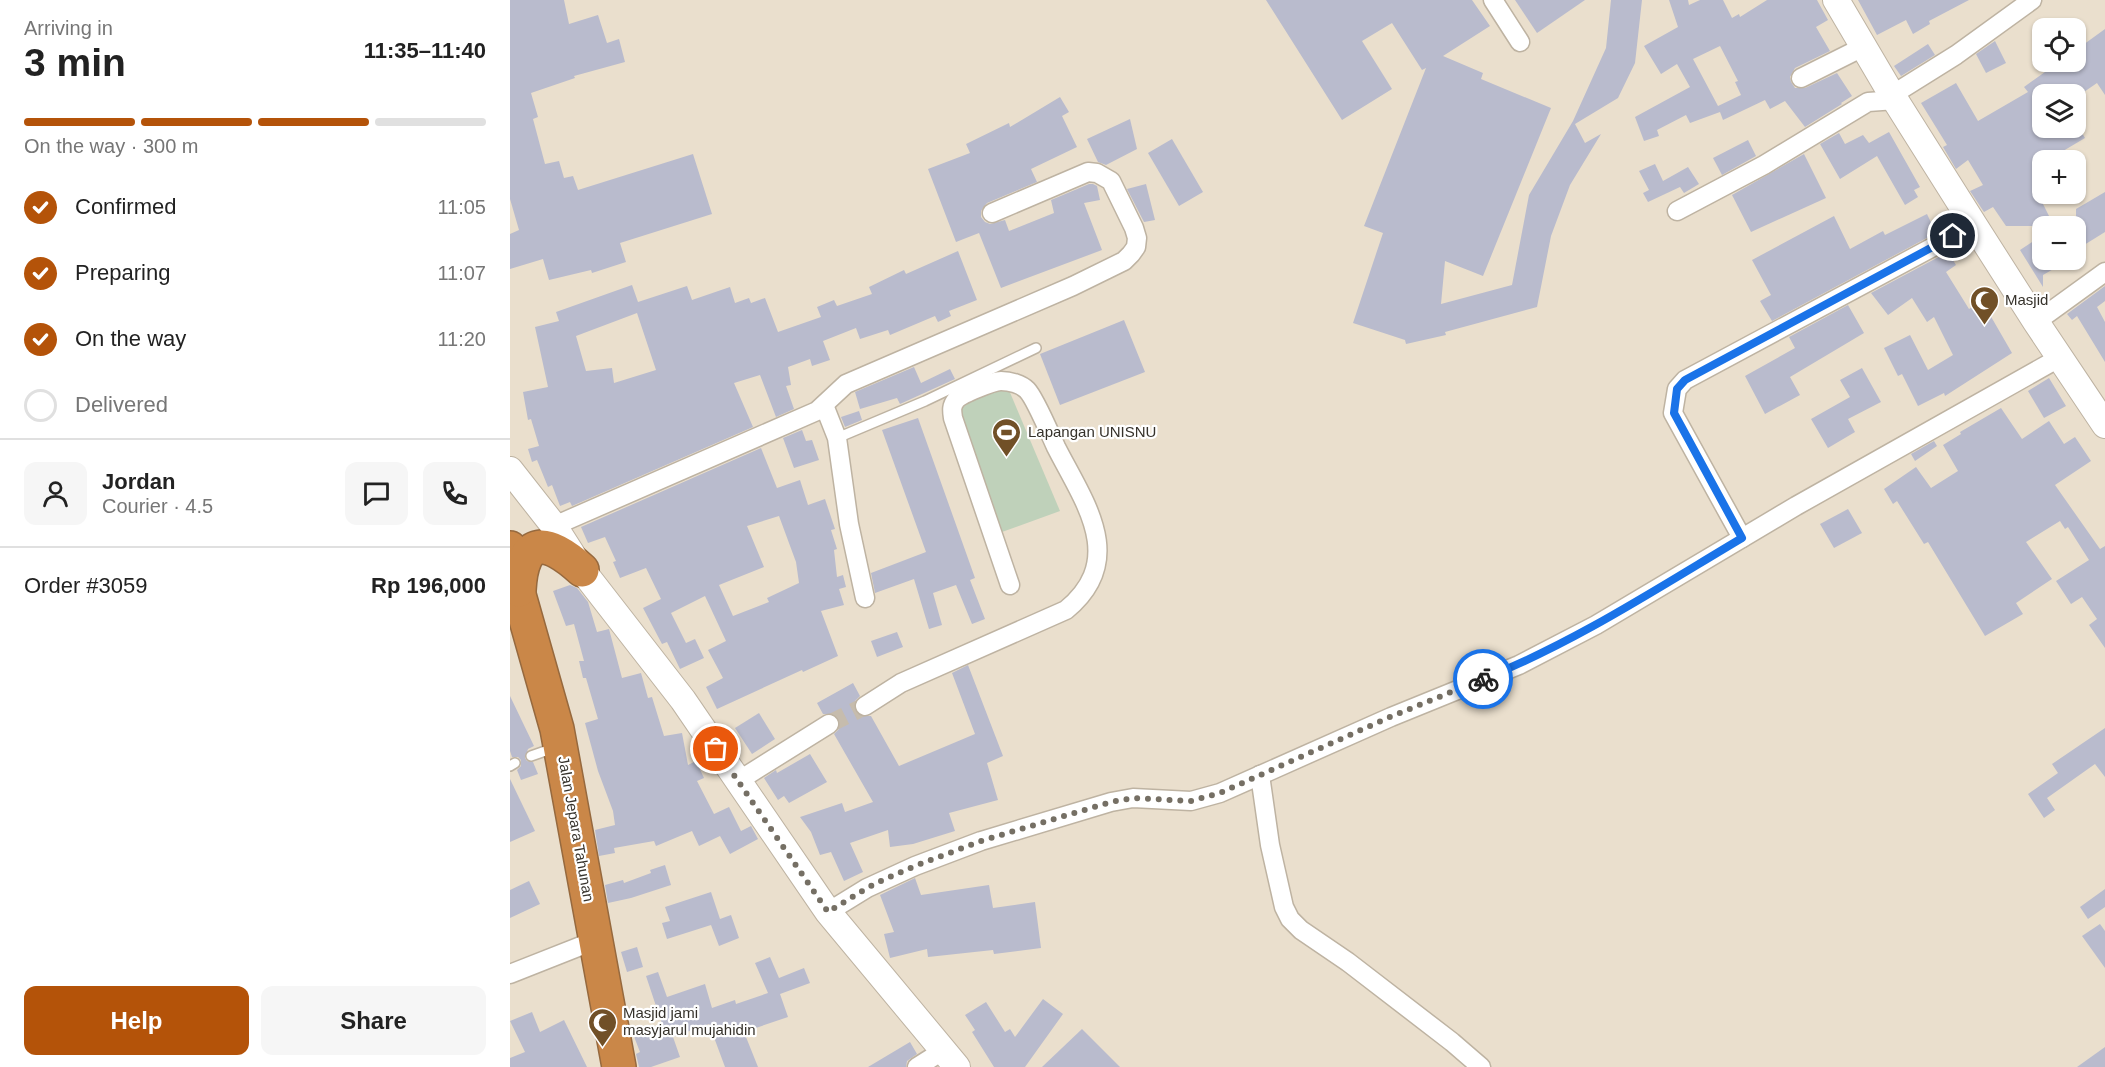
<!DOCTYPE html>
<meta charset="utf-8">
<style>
body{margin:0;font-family:Arial,sans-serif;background:#f6f6f6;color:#222;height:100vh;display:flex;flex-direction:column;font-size:22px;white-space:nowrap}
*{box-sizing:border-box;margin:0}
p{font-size:20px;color:#767676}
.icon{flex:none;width:33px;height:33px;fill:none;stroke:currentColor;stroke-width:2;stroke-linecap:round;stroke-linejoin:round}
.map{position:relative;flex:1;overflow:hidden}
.panel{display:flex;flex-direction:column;background:#fff;width:510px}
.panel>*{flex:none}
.buttons{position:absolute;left:1522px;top:18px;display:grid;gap:12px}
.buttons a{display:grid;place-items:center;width:54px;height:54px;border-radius:12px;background:#fff;box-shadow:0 2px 4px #0004;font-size:30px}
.pin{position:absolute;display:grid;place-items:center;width:51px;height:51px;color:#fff;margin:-26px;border:3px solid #fff;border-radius:50%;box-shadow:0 2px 6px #0007}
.courier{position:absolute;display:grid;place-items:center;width:60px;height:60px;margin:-30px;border:4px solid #1a73e8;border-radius:50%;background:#fff;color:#222;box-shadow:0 2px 8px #0007}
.head em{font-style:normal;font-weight:600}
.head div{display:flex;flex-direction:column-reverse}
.head{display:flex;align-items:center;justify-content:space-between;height:102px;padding:0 24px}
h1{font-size:39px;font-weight:600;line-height:45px}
.bar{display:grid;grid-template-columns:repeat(4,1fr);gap:9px 6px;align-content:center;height:72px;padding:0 24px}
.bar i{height:8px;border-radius:4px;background:#e0e0e0}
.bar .current{background:#b45309}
.bar p{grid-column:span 4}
.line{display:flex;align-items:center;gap:15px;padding:0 24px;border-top:2px solid #e0e0e0}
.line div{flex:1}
.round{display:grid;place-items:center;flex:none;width:63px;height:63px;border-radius:12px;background:#f6f6f6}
ol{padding:0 24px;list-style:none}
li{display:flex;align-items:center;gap:18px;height:66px}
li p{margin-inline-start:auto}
li .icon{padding:6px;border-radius:50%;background:#b45309;color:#fff;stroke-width:4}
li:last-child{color:#767676}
li i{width:33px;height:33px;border:3px solid #e0e0e0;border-radius:50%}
.action{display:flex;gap:12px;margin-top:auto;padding:12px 24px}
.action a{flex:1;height:69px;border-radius:12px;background:#b45309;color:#fff;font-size:24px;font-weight:600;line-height:69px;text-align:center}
.action a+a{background:#f6f6f6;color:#222}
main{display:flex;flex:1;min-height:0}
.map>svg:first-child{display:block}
.green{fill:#bfd1ba}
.building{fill:#b9bbcd;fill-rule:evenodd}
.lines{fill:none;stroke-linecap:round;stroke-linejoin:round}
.street-tunnel{stroke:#c6bcad;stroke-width:18;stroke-dasharray:18 9;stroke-linecap:butt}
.lane-casing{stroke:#beb3a2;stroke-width:12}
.street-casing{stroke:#beb3a2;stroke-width:21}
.secondary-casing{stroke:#beb3a2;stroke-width:28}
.highway-casing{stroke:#96693e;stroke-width:36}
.lane{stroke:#fff;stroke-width:9}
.street{stroke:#fff;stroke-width:18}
.secondary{stroke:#fff;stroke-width:26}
.highway{stroke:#ca8748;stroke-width:33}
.done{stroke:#756f64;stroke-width:6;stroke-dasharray:0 10.8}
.route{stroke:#1a73e8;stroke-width:8}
.labels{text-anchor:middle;stroke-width:4.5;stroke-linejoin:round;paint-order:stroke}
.poi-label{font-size:15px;fill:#36322b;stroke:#fff;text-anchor:start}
.street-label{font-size:15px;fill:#36322b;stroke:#fff}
</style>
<main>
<section class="panel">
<div class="head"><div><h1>3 min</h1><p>Arriving in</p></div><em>11:35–11:40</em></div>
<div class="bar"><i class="current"></i><i class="current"></i><i class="current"></i><i></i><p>On the way · 300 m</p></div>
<ol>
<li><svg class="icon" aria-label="check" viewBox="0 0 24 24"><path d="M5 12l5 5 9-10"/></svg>Confirmed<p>11:05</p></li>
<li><svg class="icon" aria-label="check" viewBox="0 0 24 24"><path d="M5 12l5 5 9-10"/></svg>Preparing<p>11:07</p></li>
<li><svg class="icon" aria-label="check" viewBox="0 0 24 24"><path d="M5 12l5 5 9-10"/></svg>On the way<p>11:20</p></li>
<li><i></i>Delivered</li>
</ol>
<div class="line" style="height:108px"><a class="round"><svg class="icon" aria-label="person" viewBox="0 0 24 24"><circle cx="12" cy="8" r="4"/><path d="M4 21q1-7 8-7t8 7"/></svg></a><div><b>Jordan</b><p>Courier · 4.5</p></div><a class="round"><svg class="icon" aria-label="chat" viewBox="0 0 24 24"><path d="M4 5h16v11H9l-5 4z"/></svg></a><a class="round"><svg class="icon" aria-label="phone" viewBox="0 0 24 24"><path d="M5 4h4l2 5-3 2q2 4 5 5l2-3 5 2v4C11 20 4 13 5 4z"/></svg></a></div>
<div class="line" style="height:78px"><div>Order #3059</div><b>Rp 196,000</b></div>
<div class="action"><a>Help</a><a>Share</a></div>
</section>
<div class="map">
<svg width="1595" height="1067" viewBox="0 0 1595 1067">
<rect width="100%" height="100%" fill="#eadfcd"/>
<!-- green -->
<path class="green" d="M 496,383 L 550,511 L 492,532 L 446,405 Z"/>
<!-- building -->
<g class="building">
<path d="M 0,0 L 54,0 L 59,24 L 88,15 L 97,43 L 109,39 L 115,62 L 64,76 L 65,78 L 21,93 L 28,117 L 23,119 L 35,164 L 49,161 L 54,178 L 63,176 L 68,190 L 183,154 L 202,214 L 110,243 L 116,262 L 82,273 L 81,270 L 39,280 L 33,259 L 0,269 L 0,234 L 9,230 L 0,199 Z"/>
<path d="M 756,0 L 962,0 L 980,26 L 933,56 L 973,73 L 971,79 L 1041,108 L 973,276 L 935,261 L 931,304 L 1002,285 L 1019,195 L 1063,121 L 1096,48 L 1101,0 L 1132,0 L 1125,63 L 1108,98 L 1065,124 L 1075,143 L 1091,134 L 1060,185 L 1041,236 L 1027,307 L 935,332 L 936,335 L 896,344 L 895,340 L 843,323 L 873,233 L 854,226 L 916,68 L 912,70 L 882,23 L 852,41 L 882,89 L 832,120 Z"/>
<path d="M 1005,0 L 1075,0 L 1027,33 Z"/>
<path d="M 1159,0 L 1178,0 L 1179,5 L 1190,0 L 1213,0 L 1222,18 L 1229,14 L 1230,17 L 1257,0 L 1307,0 L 1318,20 L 1306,27 L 1320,51 L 1285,68 L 1280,77 L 1281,82 L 1285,88 L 1295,88 L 1327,73 L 1342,96 L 1331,103 L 1332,104 L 1295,127 L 1275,101 L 1260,109 L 1255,100 L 1213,120 L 1210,112 L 1180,123 L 1176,115 L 1147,130 L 1149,136 L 1134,141 L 1125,117 L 1180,87 L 1167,64 L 1151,74 L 1134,46 L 1168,27 ZM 1210,46 L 1228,81 L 1225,82 L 1231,95 L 1208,106 L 1183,59 Z"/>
<path d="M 1348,0 L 1459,0 L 1419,21 L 1420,24 L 1403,34 L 1396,20 L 1367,35 Z"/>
<path d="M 1595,29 L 1595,95 L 1587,83 L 1571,94 L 1533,94 L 1533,128 L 1569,128 L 1575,138 L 1548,154 L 1552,160 L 1533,160 L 1533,177 L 1523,184 L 1544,226 L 1496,226 L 1483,207 L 1474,212 L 1460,191 L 1473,185 L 1458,160 L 1446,169 L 1433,147 L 1437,145 L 1411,103 L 1446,83 L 1468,121 L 1518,92 L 1514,87 L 1549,62 L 1566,62 L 1566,50 Z"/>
<path d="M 1485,41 L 1496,63 L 1476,73 L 1466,54 Z"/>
<path d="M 1418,44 L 1425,55 L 1391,76 L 1384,66 Z"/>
<path d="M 550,97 L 559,112 L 552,116 L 567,147 L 521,169 L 527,182 L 477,203 L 471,211 L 471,217 L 475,222 L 480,224 L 495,220 L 499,231 L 544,213 L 541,200 L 579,184 L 583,184 L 587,186 L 590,200 L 574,203 L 592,250 L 491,288 L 469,233 L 446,242 L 418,169 L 460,153 L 456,144 L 499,123 L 500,127 Z"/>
<path d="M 620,119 L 627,149 L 596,165 L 588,162 L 577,139 Z"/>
<path d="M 1379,132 L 1410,187 L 1404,190 L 1408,197 L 1395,205 L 1367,156 L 1330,179 L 1310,144 L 1329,133 L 1335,144 L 1353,135 L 1359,143 Z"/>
<path d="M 662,139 L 693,192 L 669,206 L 638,153 Z"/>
<path d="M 1238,140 L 1246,156 L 1212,175 L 1203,158 Z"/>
<path d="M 1294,154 L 1316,198 L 1241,232 L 1222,195 Z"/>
<path d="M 1145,164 L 1153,181 L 1178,167 L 1189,184 L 1174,193 L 1170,187 L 1138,202 L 1133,193 L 1139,190 L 1129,171 Z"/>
<path d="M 636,184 L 645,220 L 634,222 L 617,189 Z"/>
<path d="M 1595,192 L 1595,232 L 1566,250 L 1566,209 Z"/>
<path d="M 1417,214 L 1426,233 L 1262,321 L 1250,301 L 1261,295 L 1242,260 L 1324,216 L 1340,249 L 1373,231 L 1375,235 Z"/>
<path d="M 1533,235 L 1533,260 L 1559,260 L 1533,275 L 1533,287 L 1510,250 Z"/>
<path d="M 448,251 L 467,300 L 439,311 L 441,316 L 428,322 L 425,316 L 380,335 L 378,330 L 350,339 L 346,328 L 313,341 L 320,360 L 302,366 L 300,359 L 278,367 L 281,385 L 276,386 L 284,409 L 266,417 L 250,375 L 224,383 L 243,427 L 62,506 L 60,502 L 50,506 L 42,485 L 38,487 L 27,460 L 22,462 L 18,449 L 29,446 L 21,419 L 18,420 L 13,392 L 38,387 L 25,327 L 49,321 L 46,312 L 122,285 L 128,302 L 177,286 L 182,300 L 220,287 L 225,303 L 239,298 L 241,303 L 255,298 L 268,332 L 311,317 L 307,307 L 324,300 L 327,306 L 362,294 L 359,287 L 394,270 L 396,274 ZM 127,313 L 146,370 L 104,383 L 102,368 L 76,371 L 66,336 Z"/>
<path d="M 1438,252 L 1446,265 L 1436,272 L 1459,309 L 1472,301 L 1502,353 L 1435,396 L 1434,393 L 1408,406 L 1392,374 L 1388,376 L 1374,348 L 1400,335 L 1418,370 L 1443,355 L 1424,317 L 1417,322 L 1402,298 L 1378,315 L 1361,293 Z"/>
<path d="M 1595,286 L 1595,301 L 1587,307 L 1595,322 L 1595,362 L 1567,316 L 1562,320 L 1557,314 Z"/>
<path d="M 1338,305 L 1354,333 L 1280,377 L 1290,395 L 1255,414 L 1235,376 L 1285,348 L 1279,337 Z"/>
<path d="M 614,320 L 635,372 L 550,405 L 530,354 Z"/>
<path d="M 404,367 L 411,383 L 440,369 L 445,379 L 390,404 L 387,398 L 350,409 L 345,392 Z"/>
<path d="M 1352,368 L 1371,402 L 1338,419 L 1345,432 L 1318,448 L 1301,419 L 1340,397 L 1330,380 Z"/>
<path d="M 1539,378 L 1556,406 L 1534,418 L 1518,391 Z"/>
<path d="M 1491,408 L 1512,439 L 1539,421 L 1554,444 L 1565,437 L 1581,461 L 1545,485 L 1590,549 L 1595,546 L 1595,648 L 1579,625 L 1587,619 L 1572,597 L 1561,604 L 1546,581 L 1579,560 L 1558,527 L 1555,529 L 1550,521 L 1516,542 L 1542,579 L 1506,603 L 1513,614 L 1475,636 L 1418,542 L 1414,544 L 1387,501 L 1383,504 L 1374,489 L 1406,467 L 1421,488 L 1448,471 L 1433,445 L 1451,434 L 1450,432 Z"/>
<path d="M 349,411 L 352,420 L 335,427 L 331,417 Z"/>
<path d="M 408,418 L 465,578 L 460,580 L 475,619 L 462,624 L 446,585 L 423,593 L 432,625 L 419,629 L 404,579 L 365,593 L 361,573 L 416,552 L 372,430 Z"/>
<path d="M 292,430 L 296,441 L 302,440 L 309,460 L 284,468 L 273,438 Z"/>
<path d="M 1424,441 L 1427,446 L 1405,461 L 1401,454 Z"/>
<path d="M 251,448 L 267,488 L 290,480 L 298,505 L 315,499 L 325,529 L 321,530 L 327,549 L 324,550 L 327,577 L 333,575 L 336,587 L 329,589 L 334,605 L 311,611 L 328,656 L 293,672 L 292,670 L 207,709 L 196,687 L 213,678 L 198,650 L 216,641 L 195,596 L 161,613 L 176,643 L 185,639 L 194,658 L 170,669 L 157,642 L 152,644 L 133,608 L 151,599 L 136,568 L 110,578 L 103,562 L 106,561 L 95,537 L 78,543 L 71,527 ZM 269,516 L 286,562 L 289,583 L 257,598 L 259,602 L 223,616 L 209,585 L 254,567 L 237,526 Z"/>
<path d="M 1338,509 L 1352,533 L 1324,548 L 1310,524 Z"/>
<path d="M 60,585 L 67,588 L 78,602 L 87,632 L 99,629 L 112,678 L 131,673 L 138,698 L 142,697 L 154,736 L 172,733 L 178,765 L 186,761 L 194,778 L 187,781 L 204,814 L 219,807 L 231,831 L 241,826 L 248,839 L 220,854 L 210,836 L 189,846 L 182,831 L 146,846 L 144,841 L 104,848 L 105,853 L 89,856 L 85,830 L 105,825 L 103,811 L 88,771 L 75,723 L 88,719 L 76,678 L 73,678 L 69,661 L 74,661 L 64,624 L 56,626 L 43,591 Z"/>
<path d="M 387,632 L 393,647 L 367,657 L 361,641 Z"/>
<path d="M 458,665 L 493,756 L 477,763 L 488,800 L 439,813 L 445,831 L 403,844 L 380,847 L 378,830 L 340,843 L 353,872 L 334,881 L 321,852 L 310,855 L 301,832 L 290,817 L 332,803 L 335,812 L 363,802 L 324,734 L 329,729 L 329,719 L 324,714 L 313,714 L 307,703 L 343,683 L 350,696 L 345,701 L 345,712 L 350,716 L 361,716 L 389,766 L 465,734 L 442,673 Z"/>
<path d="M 0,696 L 24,746 L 18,749 L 15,758 L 17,761 L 23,762 L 28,774 L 11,780 L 7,770 L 11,766 L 11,760 L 8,757 L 2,757 L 0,751 Z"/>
<path d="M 249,713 L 265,739 L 242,754 L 225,728 Z"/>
<path d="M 1595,728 L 1595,777 L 1585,764 L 1537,798 L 1545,810 L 1534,818 L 1518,794 L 1548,773 L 1542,764 Z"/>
<path d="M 300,754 L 317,782 L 279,803 L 274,796 L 268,800 L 254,778 L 266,770 L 267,773 Z"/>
<path d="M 0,779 L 25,831 L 0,842 Z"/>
<path d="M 155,865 L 161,885 L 121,898 L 98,903 L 95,885 L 113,880 L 114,883 L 141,873 L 140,870 Z"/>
<path d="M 405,878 L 411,895 L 479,885 L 483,908 L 525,902 L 531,948 L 484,954 L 483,950 L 418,957 L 417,949 L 380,958 L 374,934 L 384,932 L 370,895 Z"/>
<path d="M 19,881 L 30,904 L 0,918 L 0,890 Z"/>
<path d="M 1595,889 L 1595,907 L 1578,919 L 1570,907 Z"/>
<path d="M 201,892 L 210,919 L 221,915 L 229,938 L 209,946 L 201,925 L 157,939 L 152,923 L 160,921 L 155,907 Z"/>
<path d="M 1590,924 L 1595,931 L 1595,968 L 1572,936 Z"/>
<path d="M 127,947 L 133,967 L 117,972 L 111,952 Z"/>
<path d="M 260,957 L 269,978 L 294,968 L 300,983 L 270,994 L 278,1017 L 234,1032 L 248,1067 L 215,1067 L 199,1024 L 163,1037 L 170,1057 L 141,1067 L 129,1067 L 126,1054 L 130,1052 L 123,1034 L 152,1024 L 136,976 L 148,972 L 157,997 L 195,984 L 202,1008 L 225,1000 L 226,1004 L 258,993 L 245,963 Z"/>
<path d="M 533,999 L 553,1014 L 515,1067 L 484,1067 L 462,1032 L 465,1030 L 455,1015 L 476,1002 L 495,1032 L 500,1029 L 505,1037 Z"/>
<path d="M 22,1012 L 30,1032 L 54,1020 L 77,1067 L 0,1067 L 0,1058 L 15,1052 L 0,1021 Z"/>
<path d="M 572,1029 L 610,1067 L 532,1067 Z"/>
<path d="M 400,1042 L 407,1054 L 397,1061 L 396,1067 L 358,1067 Z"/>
<path d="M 1595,1047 L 1595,1067 L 1567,1067 Z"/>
</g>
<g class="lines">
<!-- street-tunnel -->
<path class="street-tunnel" d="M 319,724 L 355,706"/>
<defs>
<g id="lane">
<path d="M 327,438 L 415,401 L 526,348"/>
<path d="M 21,756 L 44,748"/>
<path d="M 0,766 L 5,763"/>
</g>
<g id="street">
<path d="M 983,0 L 1010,42"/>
<path d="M 1291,78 L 1353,47"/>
<path d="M 1382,95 L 1446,55 L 1522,0"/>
<path d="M 1167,211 L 1254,165 L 1358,102 L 1386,100"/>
<path d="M 1526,322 L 1595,272"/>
<path d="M 314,405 L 327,438 L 339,524 L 355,598"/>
<path d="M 44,526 L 307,411 L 336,384 L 563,286 L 614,261 L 621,254 L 626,247 L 627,238 L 624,228 L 601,181 L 587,173 L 578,172 L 482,213"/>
<path d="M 1232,538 L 1163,413 L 1167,389 L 1175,380 L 1464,225"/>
<path d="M 355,706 L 391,683 L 556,610 C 618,559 574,502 546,447 C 540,434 525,398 517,390 C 511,384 500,381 491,381 C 484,381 451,394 446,400 C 441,406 442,411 443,418 L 500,585"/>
<path d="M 750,775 L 760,845 L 774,907 L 780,919 L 791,930 L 838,962 L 942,1042 L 971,1067"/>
<path d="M 228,781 L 319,724"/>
<path d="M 318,912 L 357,888 L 405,866 L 471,841 L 601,802 L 623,798 L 681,801 L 710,793 L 881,717 L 1009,665 L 1086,625 L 1286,506 L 1549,358"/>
<path d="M 0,974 L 86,940"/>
<path d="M 407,1067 L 434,1050"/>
</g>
<g id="secondary">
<path d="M 1326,0 L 1382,95 L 1464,225 L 1526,322 L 1595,425"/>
<path d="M 0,470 L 44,526 L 72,570 L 173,700 L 318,912 L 447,1067"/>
</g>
<g id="highway">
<path d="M 0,548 L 9,595 L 47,729 L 109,1067"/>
<path d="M 9,590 C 12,535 37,538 72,570"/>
</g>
</defs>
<!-- lane casing -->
<use href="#lane" class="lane-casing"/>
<!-- street casing -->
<use href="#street" class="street-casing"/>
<!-- secondary casing -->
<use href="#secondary" class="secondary-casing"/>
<!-- highway casing -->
<use href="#highway" class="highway-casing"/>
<!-- lane -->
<use href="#lane" class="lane"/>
<!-- street -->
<use href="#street" class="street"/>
<!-- secondary -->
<use href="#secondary" class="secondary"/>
<!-- highway -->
<use href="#highway" class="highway"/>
</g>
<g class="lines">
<!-- done -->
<path class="done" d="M 206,749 L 318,912 L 357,888 L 373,880 L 405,866 L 471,841 L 601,802 L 623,798 L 681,801 L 710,793 L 880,717 L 973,679"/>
<!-- route -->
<path class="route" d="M 973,679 C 1064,643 1148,588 1232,538 L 1164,413 L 1167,389 L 1175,380 L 1443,236"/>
</g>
<!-- icons -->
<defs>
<symbol id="mosque-pin" viewBox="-11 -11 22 30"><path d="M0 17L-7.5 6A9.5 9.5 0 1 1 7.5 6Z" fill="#715027" stroke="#fff"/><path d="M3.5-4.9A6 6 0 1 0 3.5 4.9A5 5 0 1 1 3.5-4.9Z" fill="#fff"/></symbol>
<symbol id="stadium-pin" viewBox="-11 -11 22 30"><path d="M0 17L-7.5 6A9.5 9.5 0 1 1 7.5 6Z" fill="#715027" stroke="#fff"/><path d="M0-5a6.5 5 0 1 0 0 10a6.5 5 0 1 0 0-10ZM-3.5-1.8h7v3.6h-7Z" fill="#fff"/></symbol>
</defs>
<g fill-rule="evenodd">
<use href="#mosque-pin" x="1458" y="284" width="33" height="45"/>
<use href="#stadium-pin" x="480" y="416" width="33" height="45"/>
<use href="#mosque-pin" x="76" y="1006" width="33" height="45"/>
</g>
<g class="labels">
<!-- poi labels -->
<g class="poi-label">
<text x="1495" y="305">Masjid</text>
<text x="518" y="437">Lapangan UNISNU</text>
<text x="113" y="1018">Masjid jami<tspan x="113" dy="17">masyjarul mujahidin</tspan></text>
</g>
<!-- street labels -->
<g class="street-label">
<text transform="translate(66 829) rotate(80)" y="5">Jalan Jepara Tahunan</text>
</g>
</g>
</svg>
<div class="buttons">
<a><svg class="icon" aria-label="locate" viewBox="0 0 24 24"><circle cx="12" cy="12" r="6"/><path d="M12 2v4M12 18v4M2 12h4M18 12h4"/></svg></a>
<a><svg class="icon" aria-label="layers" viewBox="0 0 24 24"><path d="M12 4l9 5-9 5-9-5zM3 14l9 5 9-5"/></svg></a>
<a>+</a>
<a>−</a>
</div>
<div class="pin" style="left:206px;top:749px;background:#ea580c"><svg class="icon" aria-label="bag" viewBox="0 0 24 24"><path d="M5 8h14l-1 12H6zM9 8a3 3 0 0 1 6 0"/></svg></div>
<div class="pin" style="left:1443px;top:236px;background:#1f2937"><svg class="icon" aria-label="home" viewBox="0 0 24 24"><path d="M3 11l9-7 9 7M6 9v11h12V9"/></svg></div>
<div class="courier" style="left:973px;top:679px"><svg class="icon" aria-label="bike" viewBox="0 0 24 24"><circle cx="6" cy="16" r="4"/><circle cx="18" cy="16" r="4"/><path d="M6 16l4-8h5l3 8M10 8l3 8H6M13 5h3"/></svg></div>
</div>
</main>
